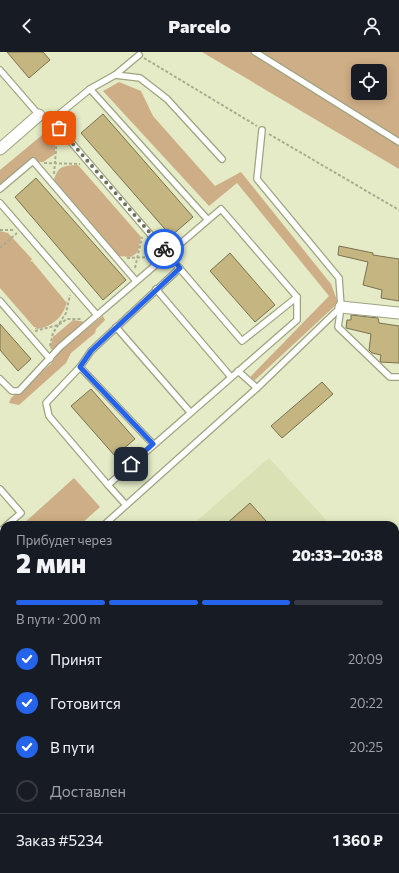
<!DOCTYPE html>
<html lang="ru">
<meta charset="utf-8">
<style>
body{margin:0;font-family:Commissioner,sans-serif;background:#242831;color:#f1f3f6;height:100vh;display:flex;flex-direction:column;font-size:15px;white-space:nowrap}
*{box-sizing:border-box;margin:0}
p{font-size:13px;color:#9ea1a6}
.icon{flex:none;width:22px;height:22px;fill:none;stroke:currentColor;stroke-width:2;stroke-linecap:round;stroke-linejoin:round}
.map{position:relative;flex:1;overflow:hidden}
.drawer{position:absolute;left:0px;top:469px;width:399px;height:352px;display:flex;flex-direction:column;background:#171b24;border-radius:12px 12px 0 0;box-shadow:0 2px 10px #0003}
.drawer>*{flex:none}
.tools{position:absolute;left:351px;top:12px;display:grid;gap:8px}
.tools a{display:grid;place-items:center;width:36px;height:36px;border-radius:6px;background:#171b24;box-shadow:0 2px 10px #0003;font-size:20px}
.pin{position:absolute;display:grid;place-items:center;width:34px;height:34px;color:#fff;margin:-17px;border-radius:8px;box-shadow:0 2px 6px #0006}
.courier{position:absolute;display:grid;place-items:center;width:40px;height:40px;margin:-20px;border:3px solid #2563eb;border-radius:50%;background:#fff;color:#222;box-shadow:0 1px 5px #0007}
.summary em{font-style:normal;font-weight:800}
.summary div{display:flex;flex-direction:column-reverse}
.summary{display:flex;align-items:center;justify-content:space-between;height:68px;padding:0 16px}
h1{font-size:26px;font-weight:800;line-height:30px}
.bar{display:grid;grid-template-columns:repeat(4,1fr);gap:6px 4px;align-content:center;height:48px;padding:0 16px}
.bar i{height:5px;border-radius:3px;background:#363941}
.bar .current{background:#2563eb}
.bar p{grid-column:span 4}
.line{display:flex;align-items:center;gap:10px;padding:0 16px;border-top:1px solid #363941}
.line div{flex:1}
ol{padding:0 16px;list-style:none}
li{display:flex;align-items:center;gap:12px;height:44px}
li p{margin-inline-start:auto}
li .icon{padding:4px;border-radius:50%;background:#2563eb;color:#fff;stroke-width:4}
li:last-child{color:#9ea1a6}
li i{width:22px;height:22px;border:2px solid #363941;border-radius:50%}
header{display:flex;justify-content:space-between;align-items:center;height:52px;padding:0 16px;background:#171b24;font-size:18px;font-weight:800}
.map>svg:first-child{display:block}
.built{fill:#dae1b5}
.green{fill:#ceae86;fill-rule:evenodd}
.forest{fill:#c8a479}
.building{fill:#c5b681;stroke:#7a7150}
.lines{fill:none;stroke-linecap:round;stroke-linejoin:round}
.lane-casing{stroke:#9ea481;stroke-width:8}
.street-casing{stroke:#9ea481;stroke-width:13}
.path{stroke:#a8ad90;stroke-width:2;stroke-dasharray:3 2;stroke-linecap:butt}
.lane{stroke:#fff;stroke-width:5.5}
.street{stroke:#fff;stroke-width:11}
.done{stroke:#6e715b;stroke-width:4;stroke-dasharray:0 7.2}
.route{stroke:#2563eb;stroke-width:5}
</style>
<header><svg class="icon" aria-label="back" viewBox="0 0 24 24"><path d="M15 5l-7 7 7 7"/></svg>Parcelo<svg class="icon" aria-label="person" viewBox="0 0 24 24"><circle cx="12" cy="8" r="4"/><path d="M4 21q1-7 8-7t8 7"/></svg></header>
<div class="map">
<svg width="399" height="821" viewBox="0 0 399 821">
<rect width="100%" height="100%" fill="#e4ebc6"/>
<!-- built -->
<path class="built" d="M 269,406 L 328,470 L 328,473 L 189,473 L 198,468 Z"/>
<!-- green -->
<g class="green">
<path d="M 202,0 L 399,0 L 399,117 ZM 358,19 L 380,19 L 380,41 L 358,41 Z"/>
<path d="M 119,30 L 141,39 L 153,64 L 215,134 L 241,120 L 331,232 L 338,251 L 255,328 L 250,326 L 252,323 L 329,244 L 237,131 L 209,154 L 103,39 Z"/>
<path d="M 47,79 L 55,87 L 55,102 L 43,110 L 30,110 L 0,134 L 0,118 Z"/>
<path d="M 78,113 L 141,185 L 138,200 L 131,205 L 118,204 L 53,131 C 58,114 61,114 78,113 Z"/>
<path d="M 0,179 L 8,181 L 32,207 L 30,210 L 32,209 L 66,250 L 67,249 C 64,265 51,276 35,277 L 36,275 L 34,275 L 0,236 Z"/>
<path d="M 103,264 L 105,268 L 96,277 L 95,281 L 71,301 L 66,311 L 19,353 L 9,351 L 11,346 L 52,311 L 60,298 Z"/>
<path d="M 73,268 L 86,270 L 53,298 L 50,296 L 53,285 Z"/>
<path d="M 74,426 L 100,455 L 80,473 L 22,473 Z"/>
<path d="M 42,817 L 106,817 L 110,821 L 43,821 Z"/>
</g>
<!-- forest -->
<path class="forest" d="M 399,592 L 399,757 L 395,749 L 395,595 Z"/>
<!-- building -->
<g class="building">
<path d="M 7,0 L 43,0 L 50,8 L 29,26 Z"/>
<path d="M 103,62 L 193,165 L 171,184 L 81,81 Z"/>
<path d="M 36,126 L 126,228 L 103,248 L 15,145 Z"/>
<path d="M 339,194 L 373,201 L 373,203 L 399,207 L 399,249 L 381,246 L 382,238 L 363,233 L 368,210 L 338,203 Z"/>
<path d="M 230,201 L 275,253 L 255,270 L 210,219 Z"/>
<path d="M 351,263 L 378,266 L 379,271 L 399,274 L 399,311 L 380,310 L 381,303 L 372,301 L 369,298 L 371,282 L 346,276 L 347,268 L 351,268 Z"/>
<path d="M 0,272 L 31,307 L 18,319 L 0,298 Z"/>
<path d="M 322,330 L 333,342 L 282,386 L 271,374 Z"/>
<path d="M 91,337 L 135,387 L 115,404 L 71,354 Z"/>
<path d="M 250,451 L 266,469 L 262,473 L 225,473 Z"/>
</g>
<g class="lines">
<defs>
<g id="lane">
<path d="M 255,0 L 399,90"/>
<path d="M 0,18 L 39,63 L 52,68 L 242,289 L 297,245 L 221,157 L 208,168"/>
<path d="M 115,23 L 139,3"/>
<path d="M 52,68 L 90,37 L 115,23 L 140,26 L 167,47 L 222,107"/>
<path d="M 262,78 L 257,127 L 339,226 L 341,255 L 338,275 L 390,325 L 399,325"/>
<path d="M 0,137 L 33,109 L 136,229"/>
<path d="M 0,151 L 97,263"/>
<path d="M 156,237 L 231,325"/>
<path d="M 0,249 L 50,307"/>
<path d="M 116,275 L 190,360"/>
<path d="M 80,315 L 153,392"/>
<path d="M 238,319 L 257,336"/>
<path d="M 0,327 L 12,339 L 19,339 L 60,295 L 208,168 L 90,37"/>
<path d="M 108,433 L 49,364 L 46,351 L 80,315 L 91,299 L 180,216"/>
<path d="M 0,437 L 21,461 L 7,473"/>
<path d="M 126,453 L 108,433 L 297,268 L 297,245"/>
<path d="M 104,473 L 257,336 L 341,255"/>
<path d="M 0,480 L 4,476"/>
<path d="M 0,532 L 4,537"/>
<path d="M 0,562 L 4,559"/>
<path d="M 0,641 L 4,637"/>
<path d="M 0,683 L 4,688"/>
<path d="M 0,696 L 4,695"/>
<path d="M 36,817 L 36,821"/>
<path d="M 116,817 L 119,821"/>
<path d="M 172,817 L 176,821"/>
<path d="M 222,821 L 226,817"/>
</g>
<g id="street">
<path d="M 0,97 L 39,63"/>
<path d="M 341,255 L 399,261"/>
</g>
</defs>
<!-- lane casing -->
<use href="#lane" class="lane-casing"/>
<!-- street casing -->
<use href="#street" class="street-casing"/>
<!-- path -->
<g class="path">
<path d="M 144,6 L 257,74"/>
<path d="M 269,82 L 399,158"/>
<path d="M 44,111 L 80,112"/>
<path d="M 54,122 L 57,85"/>
<path d="M 0,178 L 13,178"/>
<path d="M 0,196 L 17,181"/>
<path d="M 127,206 L 152,205"/>
<path d="M 135,216 L 142,185"/>
<path d="M 35,279 L 58,273 L 67,267 L 81,267"/>
<path d="M 50,294 L 53,281 L 66,261 L 70,243"/>
</g>
<!-- lane -->
<use href="#lane" class="lane"/>
<!-- street -->
<use href="#street" class="street"/>
</g>
<g class="lines">
<!-- done -->
<path class="done" d="M 59,76 L 164,197"/>
<!-- route -->
<path class="route" d="M 131,412 L 153,392 L 80,315 L 91,299 L 180,216 L 164,197"/>
</g>
</svg>
<div class="tools">
<a><svg class="icon" aria-label="locate" viewBox="0 0 24 24"><circle cx="12" cy="12" r="6"/><path d="M12 2v4M12 18v4M2 12h4M18 12h4"/></svg></a>
</div>
<div class="pin" style="left:59px;top:76px;background:#ea580c"><svg class="icon" aria-label="bag" viewBox="0 0 24 24"><path d="M5 8h14l-1 12H6zM9 8a3 3 0 0 1 6 0"/></svg></div>
<div class="pin" style="left:131px;top:412px;background:#1f2937"><svg class="icon" aria-label="home" viewBox="0 0 24 24"><path d="M3 11l9-7 9 7M6 9v11h12V9"/></svg></div>
<div class="courier" style="left:164px;top:197px"><svg class="icon" aria-label="bike" viewBox="0 0 24 24"><circle cx="6" cy="16" r="4"/><circle cx="18" cy="16" r="4"/><path d="M6 16l4-8h5l3 8M10 8l3 8H6M13 5h3"/></svg></div>
<section class="drawer">
<div class="summary"><div><h1>2 мин</h1><p>Прибудет через</p></div><em>20:33–20:38</em></div>
<div class="bar"><i class="current"></i><i class="current"></i><i class="current"></i><i></i><p>В пути · 200 m</p></div>
<ol>
<li><svg class="icon" aria-label="check" viewBox="0 0 24 24"><path d="M5 12l5 5 9-10"/></svg>Принят<p>20:09</p></li>
<li><svg class="icon" aria-label="check" viewBox="0 0 24 24"><path d="M5 12l5 5 9-10"/></svg>Готовится<p>20:22</p></li>
<li><svg class="icon" aria-label="check" viewBox="0 0 24 24"><path d="M5 12l5 5 9-10"/></svg>В пути<p>20:25</p></li>
<li><i></i>Доставлен</li>
</ol>
<div class="line" style="height:52px"><div>Заказ #5234</div><b>1 360 ₽</b></div>
</section>
</div>
